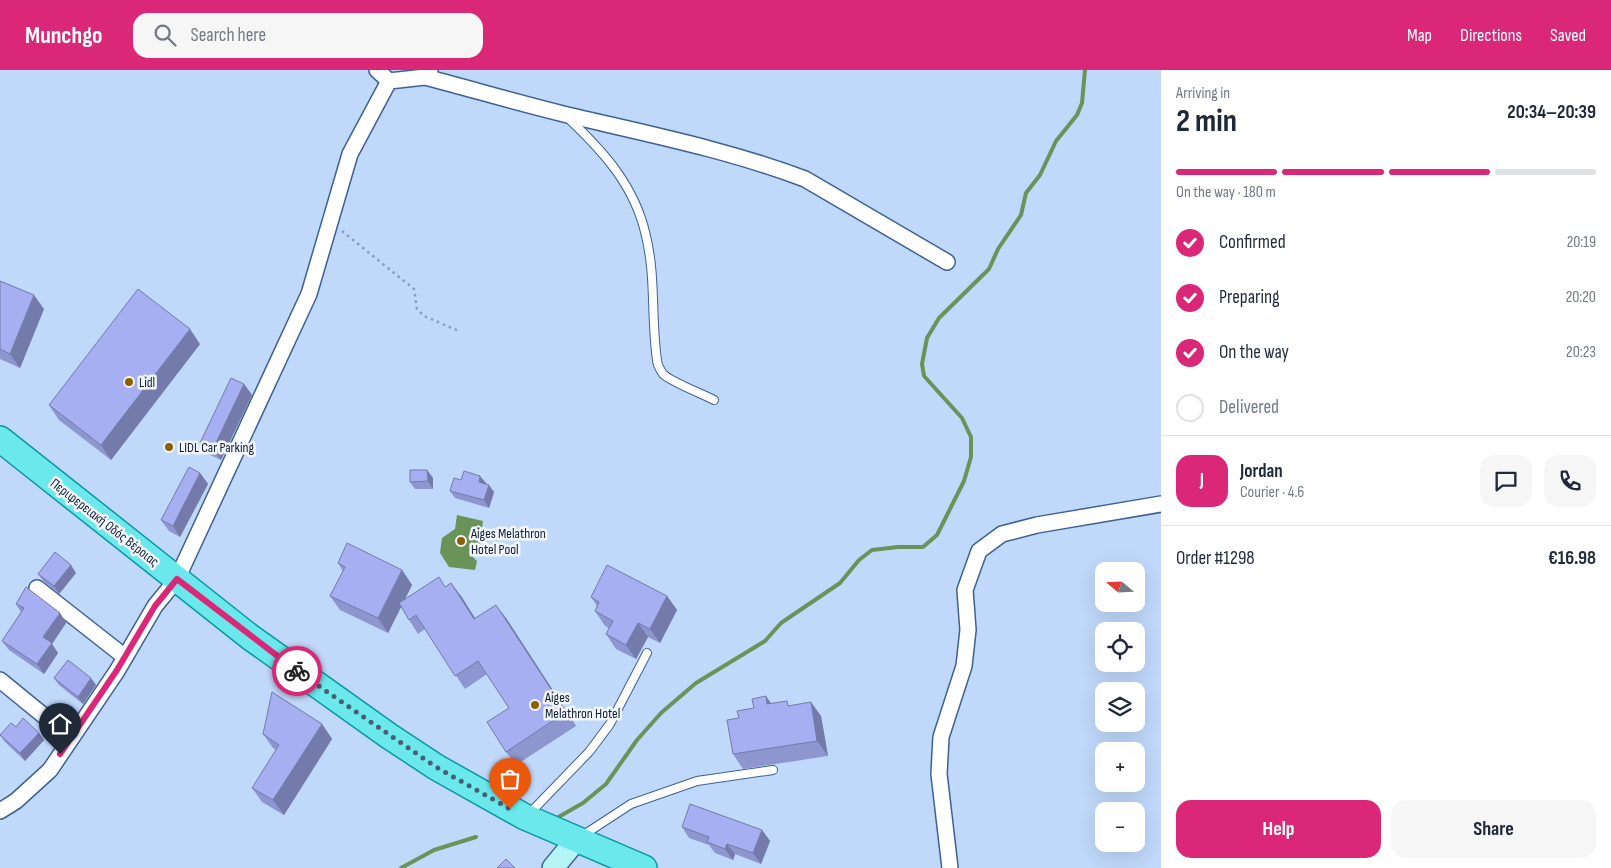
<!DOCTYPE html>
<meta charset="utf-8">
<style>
body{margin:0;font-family:"Sofia Sans Condensed",sans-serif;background:#f6f6f7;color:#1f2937;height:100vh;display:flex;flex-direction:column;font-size:19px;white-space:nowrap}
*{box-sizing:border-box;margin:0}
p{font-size:16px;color:#747a83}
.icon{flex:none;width:28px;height:28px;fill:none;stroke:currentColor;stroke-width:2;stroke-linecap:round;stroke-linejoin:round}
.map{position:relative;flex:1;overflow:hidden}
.side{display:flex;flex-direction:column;background:#fff;width:450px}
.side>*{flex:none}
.needle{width:32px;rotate:289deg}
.tools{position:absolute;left:1095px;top:492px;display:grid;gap:10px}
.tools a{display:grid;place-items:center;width:50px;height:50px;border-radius:10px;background:#fff;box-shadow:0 5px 20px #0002;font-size:25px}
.pin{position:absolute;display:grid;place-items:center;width:42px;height:42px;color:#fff;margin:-51px -21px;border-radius:50% 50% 50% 0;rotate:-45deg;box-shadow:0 0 5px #0007}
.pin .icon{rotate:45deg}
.courier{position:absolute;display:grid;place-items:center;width:50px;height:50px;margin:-25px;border:4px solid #db2777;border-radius:50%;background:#fff;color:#222;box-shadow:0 1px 6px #0007}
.overview em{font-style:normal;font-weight:700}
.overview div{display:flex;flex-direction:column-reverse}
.overview{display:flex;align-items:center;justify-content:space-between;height:85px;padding:0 15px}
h1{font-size:32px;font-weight:700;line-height:38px}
.bar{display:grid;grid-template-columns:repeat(4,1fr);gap:8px 5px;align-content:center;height:60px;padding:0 15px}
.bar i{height:6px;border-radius:4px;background:#e0e1e3}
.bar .selected{background:#db2777}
.bar p{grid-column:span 4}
.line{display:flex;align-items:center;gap:12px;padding:0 15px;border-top:1px solid #e0e1e3}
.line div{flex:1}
.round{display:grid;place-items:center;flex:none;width:52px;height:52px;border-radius:15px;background:#f6f6f7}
ol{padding:0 15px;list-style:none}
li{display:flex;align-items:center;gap:15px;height:55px}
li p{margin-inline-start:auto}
li .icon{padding:5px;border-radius:50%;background:#db2777;color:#fff;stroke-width:4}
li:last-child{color:#747a83}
li i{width:28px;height:28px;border:2px solid #e0e1e3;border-radius:50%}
.button{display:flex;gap:10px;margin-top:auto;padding:10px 15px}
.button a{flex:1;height:58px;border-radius:15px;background:#db2777;color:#fff;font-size:20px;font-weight:700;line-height:58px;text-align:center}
.button a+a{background:#f6f6f7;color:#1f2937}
header{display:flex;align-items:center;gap:30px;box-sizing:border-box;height:70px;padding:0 25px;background:#db2777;color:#fff}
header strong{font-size:24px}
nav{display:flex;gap:28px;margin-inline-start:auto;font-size:18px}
.search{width:350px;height:45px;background:#f6f6f7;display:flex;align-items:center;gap:12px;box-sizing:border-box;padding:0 18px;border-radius:15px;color:#747a83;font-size:19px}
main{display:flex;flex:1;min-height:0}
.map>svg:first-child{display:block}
.water{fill:#699358}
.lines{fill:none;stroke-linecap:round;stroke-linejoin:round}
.stream{stroke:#699358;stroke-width:4}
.lane-casing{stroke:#3e6193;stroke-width:10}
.street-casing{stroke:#3e6193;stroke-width:18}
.secondary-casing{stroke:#3e6193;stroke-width:24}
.primary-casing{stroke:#0997a1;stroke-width:28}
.path{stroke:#889dbb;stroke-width:2.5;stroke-dasharray:2.5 4;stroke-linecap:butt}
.lane{stroke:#fff;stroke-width:8}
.street{stroke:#fff;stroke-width:15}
.secondary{stroke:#b5f4f5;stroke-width:21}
.primary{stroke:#6ae8eb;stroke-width:25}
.wall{fill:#8e96d0}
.shaded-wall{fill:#747aa9}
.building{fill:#a5aff2;stroke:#747aa9}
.done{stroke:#4c5e77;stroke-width:5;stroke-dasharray:0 9}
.route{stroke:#db2777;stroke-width:6}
.poi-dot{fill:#8b5f02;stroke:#f3f7fd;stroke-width:2}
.labels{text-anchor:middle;stroke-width:5;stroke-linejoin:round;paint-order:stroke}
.poi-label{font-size:14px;fill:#0e1c31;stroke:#f3f7fd;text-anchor:start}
.street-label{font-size:14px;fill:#0e1c31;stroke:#f3f7fd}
</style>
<header>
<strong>Munchgo</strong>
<div class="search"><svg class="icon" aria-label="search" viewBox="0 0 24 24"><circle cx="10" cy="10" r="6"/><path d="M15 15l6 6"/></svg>Search here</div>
<nav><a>Map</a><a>Directions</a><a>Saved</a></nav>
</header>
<main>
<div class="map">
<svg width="1161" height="798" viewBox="0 0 1161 798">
<rect width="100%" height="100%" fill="#c0d8fa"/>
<!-- water -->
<path class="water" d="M 457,445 L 483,451 L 480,474 L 472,479 L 472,486 L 477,491 L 475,500 L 449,497 L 440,483 L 442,468 L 455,459 Z"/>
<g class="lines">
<!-- stream -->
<g class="stream">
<path d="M 555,749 L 583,733 L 606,714 L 637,670 L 661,643 L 696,613 L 765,571 L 781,553 L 840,513 L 859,490 L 872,480 L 898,477 L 923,477 L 937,465 L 964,411 L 971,387 L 971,367 L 962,348 L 924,306 L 922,294 L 927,268 L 939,248 L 989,199 L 998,179 L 1021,145 L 1026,123 L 1040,105 L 1056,71 L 1077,45 L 1082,33 L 1085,0"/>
<path d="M 401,798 L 434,780 L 476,767"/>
</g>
<defs>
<g id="lane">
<path d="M 568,48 C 604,82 635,116 646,166 C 656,207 651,249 657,290 C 657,294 661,301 663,304 C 671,312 703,324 714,330"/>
<path d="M 529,744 L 589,682 L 610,654 L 647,583"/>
<path d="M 582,766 L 631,734 L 697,711 L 773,700"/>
</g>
<g id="street">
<path d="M 377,0 L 389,11"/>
<path d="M 425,7 C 475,20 525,35 576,47 C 653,65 731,81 805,109 L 947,192"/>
<path d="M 37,518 L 125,587"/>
<path d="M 0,610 L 71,668"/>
<path d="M 0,741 L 16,731 L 50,700 L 117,601 L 155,536 L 177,509 L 309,224 L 350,84 L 389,11 L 425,7 L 430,0"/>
<path d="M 950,798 L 939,704 L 941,667 L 964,596 L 968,560 L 965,520 L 979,481 L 1002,464 L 1037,455 L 1161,434"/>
</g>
<path id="secondary" d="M 553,798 L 576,770"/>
<path id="primary" d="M 0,369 L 250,567 L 389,666 L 436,697 L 525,747 L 644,798"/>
</defs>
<!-- lane casing -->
<use href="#lane" class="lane-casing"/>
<!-- street casing -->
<use href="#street" class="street-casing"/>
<!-- secondary casing -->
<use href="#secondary" class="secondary-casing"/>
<!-- primary casing -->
<use href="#primary" class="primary-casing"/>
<!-- path -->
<path class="path" d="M 342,161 L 414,219 L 417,239 L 424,246 L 459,261"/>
<!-- lane -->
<use href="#lane" class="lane"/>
<!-- street -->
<use href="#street" class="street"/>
<!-- secondary -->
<use href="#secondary" class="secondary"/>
<!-- primary -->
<use href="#primary" class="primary"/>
</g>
<!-- wall -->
<g class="wall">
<path d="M 0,211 L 44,239 L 20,298 L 0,289 Z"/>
<path d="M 200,274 L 111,390 L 59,350 L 49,335 Z"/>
<path d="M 244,314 L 252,325 L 221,390 L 208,384 L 200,373 Z"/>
<path d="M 427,400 L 433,408 L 433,419 L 415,419 L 410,412 Z"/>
<path d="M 200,403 L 208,414 L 180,467 L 169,461 L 161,450 Z"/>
<path d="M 486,413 L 494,422 L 489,438 L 455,428 L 450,421 Z"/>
<path d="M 338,493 L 402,500 L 412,515 L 405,529 L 445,516 L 461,526 L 475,549 L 506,548 L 576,656 L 516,695 L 506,682 L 509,638 L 487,604 L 465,619 L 425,559 L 418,564 L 401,537 L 388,563 L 340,540 L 330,526 L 343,501 Z"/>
<path d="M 76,503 L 59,524 L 43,511 L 38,504 Z"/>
<path d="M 667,526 L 677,540 L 660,573 L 648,567 L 636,589 L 616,579 L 606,564 L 609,558 L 605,556 L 595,541 L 597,536 L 591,527 Z"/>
<path d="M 16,534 L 60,543 L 66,553 L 52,574 L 58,583 L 44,604 L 9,580 L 2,571 L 21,542 Z"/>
<path d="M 54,608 L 96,615 L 83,634 L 59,615 Z"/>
<path d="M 766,626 L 771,634 L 790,636 L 821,646 L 828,686 L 743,699 L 733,684 L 754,638 Z"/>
<path d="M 322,654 L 332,669 L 284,745 L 262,732 L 252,718 L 276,680 L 273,678 L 263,664 Z"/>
<path d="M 16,657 L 39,663 L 44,670 L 25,691 L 5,672 L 0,665 Z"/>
<path d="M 682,757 L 762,760 L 770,771 L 761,794 L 735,784 L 733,790 L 715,783 L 709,775 L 689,768 Z"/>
</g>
<!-- shaded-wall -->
<g class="shaded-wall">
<path d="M 34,225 L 44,239 L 20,298 L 10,284 Z"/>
<path d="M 190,259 L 200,274 L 111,390 L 101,375 Z"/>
<path d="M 244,314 L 252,325 L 221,390 L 213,379 Z"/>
<path d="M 427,400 L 433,408 L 433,419 L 428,411 Z"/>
<path d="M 200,403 L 208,414 L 180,467 L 173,456 Z"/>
<path d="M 480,406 L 486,413 L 484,419 L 479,412 Z"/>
<path d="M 489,415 L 494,422 L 489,438 L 484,430 Z"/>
<path d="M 71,495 L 76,503 L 59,524 L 54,516 Z"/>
<path d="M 402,500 L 412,515 L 388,563 L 378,548 Z"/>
<path d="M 451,513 L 461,526 L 484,562 L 474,549 Z"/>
<path d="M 667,526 L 677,540 L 660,573 L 650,559 Z"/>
<path d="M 496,535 L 506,548 L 576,656 L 566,642 Z"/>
<path d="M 60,543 L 66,553 L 52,574 L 58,583 L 44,604 L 37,594 L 43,567 Z"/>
<path d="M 638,553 L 648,567 L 636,589 L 626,575 Z"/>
<path d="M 91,608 L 96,615 L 83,634 L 78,627 Z"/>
<path d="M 766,626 L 776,641 L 767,634 Z"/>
<path d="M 811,632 L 821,646 L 828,686 L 817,671 Z"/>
<path d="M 322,654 L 332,669 L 284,745 L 273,730 Z"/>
<path d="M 39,663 L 44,670 L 25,691 L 20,683 Z"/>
<path d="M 762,760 L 770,771 L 761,794 L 753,783 Z"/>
<path d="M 727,774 L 735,784 L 733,790 L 725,779 Z"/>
</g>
<!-- building -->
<g class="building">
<path d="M 0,211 L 34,225 L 10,284 L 0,279 Z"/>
<path d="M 138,219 L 190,259 L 101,375 L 49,335 Z"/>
<path d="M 231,308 L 244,314 L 213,379 L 200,373 Z"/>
<path d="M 189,397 L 200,403 L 173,456 L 161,450 Z"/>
<path d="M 410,400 L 427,400 L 428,411 L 410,412 Z"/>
<path d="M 464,401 L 480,406 L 479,412 L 489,415 L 484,430 L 450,421 L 454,408 L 461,410 Z"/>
<path d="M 347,473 L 402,500 L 378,548 L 330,526 L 345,497 L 338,493 Z"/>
<path d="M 55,482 L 71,495 L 54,516 L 38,504 Z"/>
<path d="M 607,495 L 667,526 L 650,559 L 638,553 L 626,575 L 606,564 L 613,551 L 595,541 L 599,532 L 591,527 Z"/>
<path d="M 439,507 L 445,517 L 451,513 L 474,549 L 496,535 L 566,642 L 506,682 L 487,652 L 509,638 L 478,591 L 455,606 L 416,545 L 409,550 L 399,533 Z"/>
<path d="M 26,517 L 60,543 L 43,567 L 52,573 L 37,594 L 2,571 L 24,538 L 16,534 Z"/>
<path d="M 68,590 L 91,608 L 78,627 L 54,608 Z"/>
<path d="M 272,622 L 322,654 L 273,730 L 252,718 L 279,675 L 263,664 Z"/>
<path d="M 766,626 L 767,634 L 787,631 L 788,636 L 811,632 L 817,671 L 733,684 L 727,650 L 739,648 L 737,641 L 754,638 L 752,629 Z"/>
<path d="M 23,648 L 39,663 L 20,683 L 0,665 L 11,653 L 16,657 Z"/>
<path d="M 690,734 L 762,760 L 753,783 L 727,774 L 725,779 L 707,772 L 709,767 L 682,757 Z"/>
<path d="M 506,789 L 515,798 L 497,798 Z"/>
</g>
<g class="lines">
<!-- done -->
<path class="done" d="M 297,601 L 436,697 L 510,739"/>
<!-- route -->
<path class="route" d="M 60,684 L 117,600 L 155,536 L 177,509 L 297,601"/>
</g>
<!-- markers -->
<g class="poi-dot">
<circle cx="129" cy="312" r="5"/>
<circle cx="169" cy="377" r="5"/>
<circle cx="461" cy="471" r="5"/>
<circle cx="535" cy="635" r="5"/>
</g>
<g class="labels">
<!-- poi labels -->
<g class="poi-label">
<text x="139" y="317">Lidl</text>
<text x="179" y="382">LIDL Car Parking</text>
<text x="471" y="468">Aiges Melathron<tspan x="471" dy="16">Hotel Pool</tspan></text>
<text x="545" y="632">Aiges<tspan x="545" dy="16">Melathron Hotel</tspan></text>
</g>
<!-- street labels -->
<g class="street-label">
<text transform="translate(105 452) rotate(38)" y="5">Περιφερειακή Οδός Βέροιας</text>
</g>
</g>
</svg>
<div class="tools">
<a><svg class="needle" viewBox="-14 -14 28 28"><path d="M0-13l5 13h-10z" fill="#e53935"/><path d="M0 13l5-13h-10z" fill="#747a83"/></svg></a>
<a><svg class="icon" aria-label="locate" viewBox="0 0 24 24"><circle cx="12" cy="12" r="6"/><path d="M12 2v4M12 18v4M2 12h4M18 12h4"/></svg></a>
<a><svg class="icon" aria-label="layers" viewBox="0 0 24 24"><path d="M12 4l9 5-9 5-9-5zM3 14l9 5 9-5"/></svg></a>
<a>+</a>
<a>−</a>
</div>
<div class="pin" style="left:510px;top:739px;background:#ea580c"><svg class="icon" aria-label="bag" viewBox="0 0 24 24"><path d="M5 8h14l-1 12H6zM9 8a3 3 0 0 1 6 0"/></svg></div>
<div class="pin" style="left:60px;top:684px;background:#1f2937"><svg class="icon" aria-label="home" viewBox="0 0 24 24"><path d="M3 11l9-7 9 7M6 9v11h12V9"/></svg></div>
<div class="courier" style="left:297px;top:601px"><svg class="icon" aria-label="bike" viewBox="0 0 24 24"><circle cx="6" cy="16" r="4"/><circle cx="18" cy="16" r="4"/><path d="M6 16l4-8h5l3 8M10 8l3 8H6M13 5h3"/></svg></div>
</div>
<section class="side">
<div class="overview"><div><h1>2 min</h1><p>Arriving in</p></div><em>20:34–20:39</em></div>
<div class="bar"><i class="selected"></i><i class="selected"></i><i class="selected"></i><i></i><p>On the way · 180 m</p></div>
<ol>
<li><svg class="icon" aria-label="check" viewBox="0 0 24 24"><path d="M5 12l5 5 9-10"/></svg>Confirmed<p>20:19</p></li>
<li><svg class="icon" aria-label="check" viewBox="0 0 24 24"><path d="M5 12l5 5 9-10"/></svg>Preparing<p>20:20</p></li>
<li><svg class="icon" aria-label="check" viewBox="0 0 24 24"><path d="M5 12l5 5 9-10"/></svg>On the way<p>20:23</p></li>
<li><i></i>Delivered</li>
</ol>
<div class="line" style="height:90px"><b class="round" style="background:#db2777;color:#fff">J</b><div><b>Jordan</b><p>Courier · 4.6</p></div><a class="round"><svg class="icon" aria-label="chat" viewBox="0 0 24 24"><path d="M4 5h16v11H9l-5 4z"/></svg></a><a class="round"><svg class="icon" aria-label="phone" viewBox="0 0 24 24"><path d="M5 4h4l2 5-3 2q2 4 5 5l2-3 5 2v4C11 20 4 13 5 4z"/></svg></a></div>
<div class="line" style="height:65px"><div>Order #1298</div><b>€16.98</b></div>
<div class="button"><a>Help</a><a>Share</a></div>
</section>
</main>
